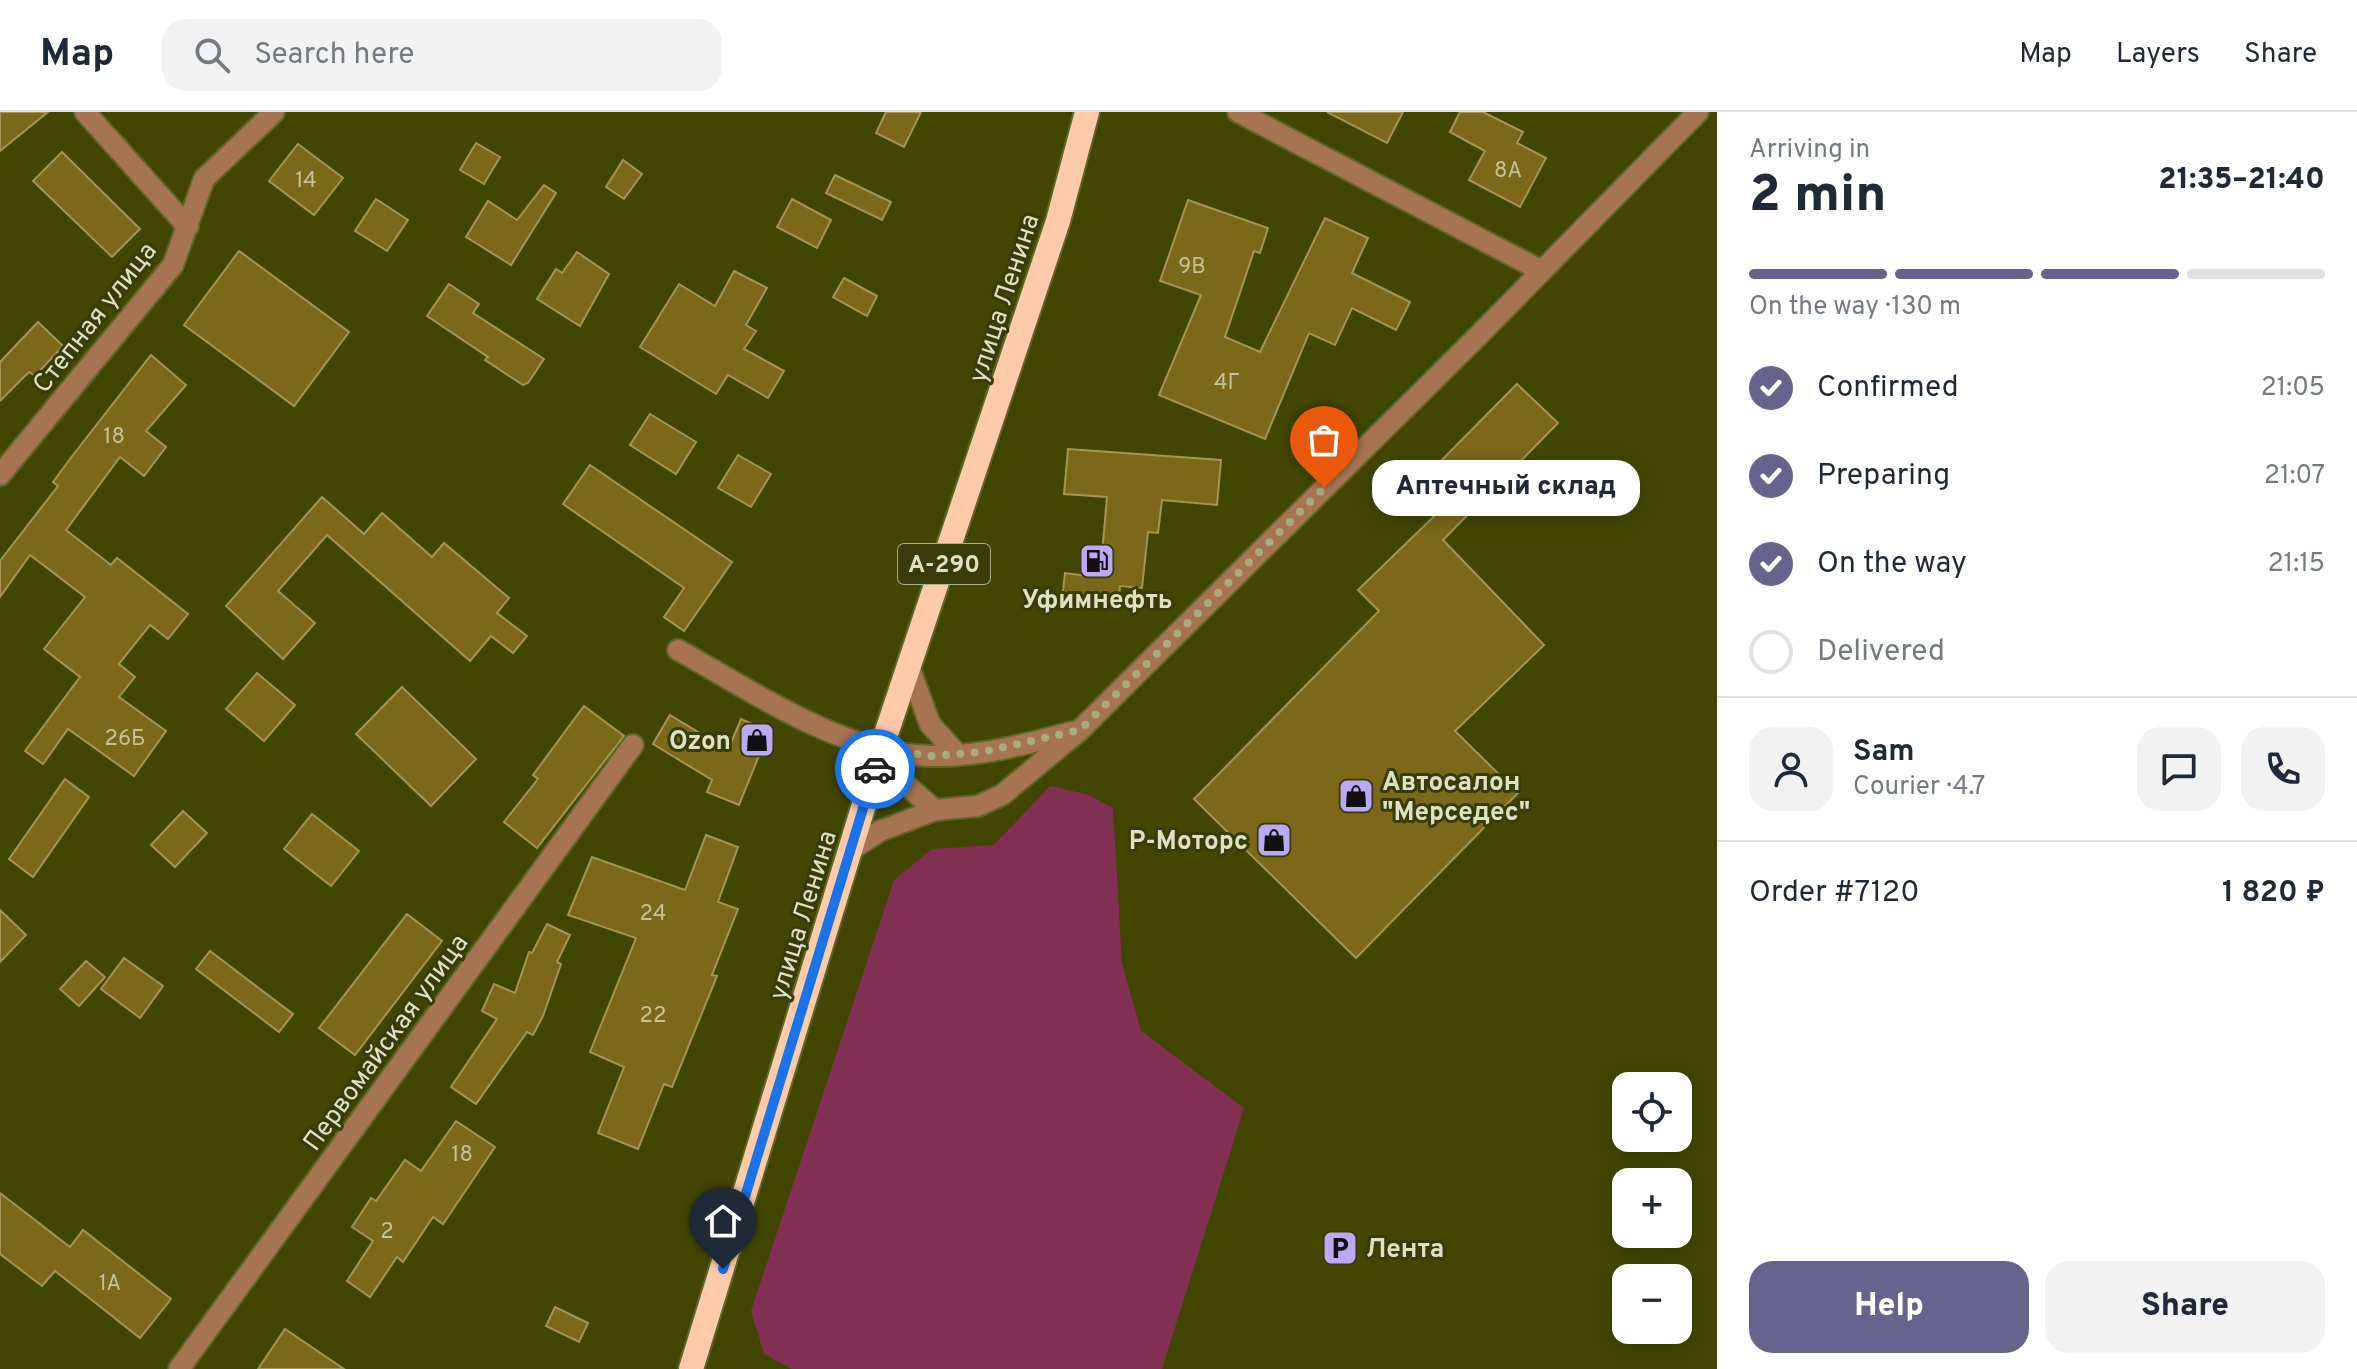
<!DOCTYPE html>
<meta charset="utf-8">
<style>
body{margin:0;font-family:Overpass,sans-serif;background:#f2f2f3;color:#1f2937;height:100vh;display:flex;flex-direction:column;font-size:30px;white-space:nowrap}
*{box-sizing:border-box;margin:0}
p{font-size:26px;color:#747a83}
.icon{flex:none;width:44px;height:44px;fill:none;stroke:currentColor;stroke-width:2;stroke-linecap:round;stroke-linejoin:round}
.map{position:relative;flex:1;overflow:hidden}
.drawer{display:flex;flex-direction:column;background:#fff;width:640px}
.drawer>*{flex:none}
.buttons{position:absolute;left:1612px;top:960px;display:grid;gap:16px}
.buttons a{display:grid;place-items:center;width:80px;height:80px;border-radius:16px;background:#fff;box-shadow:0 4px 20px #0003;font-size:40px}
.pin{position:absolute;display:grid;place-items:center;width:68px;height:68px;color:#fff;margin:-82px -34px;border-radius:50% 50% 50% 0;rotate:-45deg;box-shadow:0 0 8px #0007}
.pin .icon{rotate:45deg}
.courier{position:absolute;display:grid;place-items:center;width:80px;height:80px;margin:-40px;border:6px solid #1a73e8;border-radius:50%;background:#fff;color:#222;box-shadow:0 2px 10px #0007}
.bubble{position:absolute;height:56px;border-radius:24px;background:#fff;box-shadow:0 4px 20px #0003;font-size:26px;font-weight:800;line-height:56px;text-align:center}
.head em{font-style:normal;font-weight:800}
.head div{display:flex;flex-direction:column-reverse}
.head{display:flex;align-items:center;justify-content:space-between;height:136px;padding:0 32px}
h1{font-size:52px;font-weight:800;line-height:60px}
.bar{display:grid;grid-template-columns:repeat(4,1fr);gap:12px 8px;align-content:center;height:96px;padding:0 32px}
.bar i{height:10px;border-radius:6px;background:#e0e1e3}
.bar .current{background:#66638c}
.bar p{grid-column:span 4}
.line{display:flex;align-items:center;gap:20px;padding:0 32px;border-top:2px solid #e0e1e3}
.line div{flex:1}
.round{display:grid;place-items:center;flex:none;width:84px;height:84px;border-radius:24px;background:#f2f2f3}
ol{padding:0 32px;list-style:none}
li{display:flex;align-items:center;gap:24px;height:88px}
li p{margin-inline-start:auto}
li .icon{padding:8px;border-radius:50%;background:#66638c;color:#fff;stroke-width:4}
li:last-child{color:#747a83}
li i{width:44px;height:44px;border:4px solid #e0e1e3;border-radius:50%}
.cta{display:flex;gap:16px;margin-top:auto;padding:16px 32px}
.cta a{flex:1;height:92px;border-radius:24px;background:#66638c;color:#fff;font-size:32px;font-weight:800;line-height:92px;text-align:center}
.cta a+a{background:#f2f2f3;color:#1f2937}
header{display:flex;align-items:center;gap:48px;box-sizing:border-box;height:112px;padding:0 40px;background:#fff;border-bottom:2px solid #e0e1e3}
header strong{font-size:38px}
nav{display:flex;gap:44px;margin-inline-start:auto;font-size:28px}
.search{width:560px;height:72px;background:#f2f2f3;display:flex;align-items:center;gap:20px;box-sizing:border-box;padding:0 28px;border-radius:24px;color:#747a83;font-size:30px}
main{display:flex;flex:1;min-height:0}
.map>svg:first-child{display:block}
.green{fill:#813054}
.building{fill:#7b6819;stroke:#a59554;stroke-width:2}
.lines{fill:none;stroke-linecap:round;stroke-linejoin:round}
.minor-casing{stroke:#606627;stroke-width:24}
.highway-casing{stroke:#606627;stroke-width:28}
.minor{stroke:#a77451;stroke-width:20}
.highway{stroke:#fecbaa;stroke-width:24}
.done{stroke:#a6ac7e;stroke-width:8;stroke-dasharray:0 14.4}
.route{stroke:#1a73e8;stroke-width:10}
.labels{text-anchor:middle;stroke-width:6;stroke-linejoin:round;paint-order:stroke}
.number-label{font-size:22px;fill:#c4c498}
.shield{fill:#373c09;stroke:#abb18a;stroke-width:2}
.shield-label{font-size:24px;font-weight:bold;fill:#dde3c2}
.street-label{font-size:26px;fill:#dde3c2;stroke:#373c09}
.poi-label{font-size:26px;font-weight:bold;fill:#dde3c2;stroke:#373c09;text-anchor:end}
</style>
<header>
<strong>Map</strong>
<div class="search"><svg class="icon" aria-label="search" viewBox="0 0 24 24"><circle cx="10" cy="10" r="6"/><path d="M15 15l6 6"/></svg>Search here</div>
<nav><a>Map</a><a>Layers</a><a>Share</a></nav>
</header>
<main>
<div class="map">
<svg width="1717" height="1257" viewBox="0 0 1717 1257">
<rect width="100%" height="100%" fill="#414700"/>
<!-- green -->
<path class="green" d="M 1050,674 L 1086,682 L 1113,696 L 1122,851 L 1141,919 L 1244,996 L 1162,1257 L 792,1257 L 764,1242 L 751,1199 L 894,768 L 932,737 L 994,733 Z"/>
<!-- building -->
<g class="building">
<path d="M 0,0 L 48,0 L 0,39 Z"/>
<path d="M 886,0 L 921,0 L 904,35 L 876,21 Z"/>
<path d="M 1327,0 L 1403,0 L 1387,31 Z"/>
<path d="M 1460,0 L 1483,0 L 1523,20 L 1517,31 L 1546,46 L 1520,95 L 1469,68 L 1485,39 L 1450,20 Z"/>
<path d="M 476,31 L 500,45 L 484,72 L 460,58 Z"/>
<path d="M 298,32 L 343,66 L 314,103 L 269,69 Z"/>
<path d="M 62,40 L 140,117 L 112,145 L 33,69 Z"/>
<path d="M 623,48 L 642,62 L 624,87 L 606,75 Z"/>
<path d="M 835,63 L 891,90 L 882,108 L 826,81 Z"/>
<path d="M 544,73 L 556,81 L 511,153 L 466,125 L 488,89 L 517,108 Z"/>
<path d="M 376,87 L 408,108 L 387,139 L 355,119 Z"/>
<path d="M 792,87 L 831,108 L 817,136 L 777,115 Z"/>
<path d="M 1188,88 L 1268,116 L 1260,141 L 1254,139 L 1225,225 L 1260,240 L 1325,106 L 1368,126 L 1352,161 L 1410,190 L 1396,218 L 1352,196 L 1335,233 L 1309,221 L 1265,327 L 1159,283 L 1201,183 L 1160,169 Z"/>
<path d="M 239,139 L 349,220 L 294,294 L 184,213 Z"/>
<path d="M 577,140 L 609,162 L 580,214 L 537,187 L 556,157 L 562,161 Z"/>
<path d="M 734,159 L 767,176 L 746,213 L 756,219 L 744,237 L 784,259 L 768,286 L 728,263 L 716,282 L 640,235 L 679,172 L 715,194 Z"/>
<path d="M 844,166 L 877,184 L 867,204 L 833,185 Z"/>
<path d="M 449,172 L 479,192 L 473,201 L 544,247 L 528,271 L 523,273 L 485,248 L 488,245 L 427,204 Z"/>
<path d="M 38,210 L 63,234 L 35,264 L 29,260 L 0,289 L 0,250 Z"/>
<path d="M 151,243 L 186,273 L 146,319 L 166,335 L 144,364 L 120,345 L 66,418 L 111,453 L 117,446 L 188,502 L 168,527 L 150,513 L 119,552 L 135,565 L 119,585 L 166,619 L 134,664 L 68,617 L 43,652 L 25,639 L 80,565 L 44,537 L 85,485 L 30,443 L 0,485 L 0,449 L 58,374 L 53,370 L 73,343 Z"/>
<path d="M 1517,272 L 1558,311 L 1443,428 L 1544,533 L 1455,619 L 1518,681 L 1356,846 L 1194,687 L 1379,499 L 1358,478 L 1454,385 L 1429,361 Z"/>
<path d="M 650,302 L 696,330 L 676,362 L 630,333 Z"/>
<path d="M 1068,337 L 1221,348 L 1217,393 L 1162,388 L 1158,421 L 1148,420 L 1142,476 L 1120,474 L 1118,494 L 1062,488 L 1065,461 L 1088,464 L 1091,441 L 1102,442 L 1107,385 L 1064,382 Z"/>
<path d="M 738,343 L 771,362 L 751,395 L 718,376 Z"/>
<path d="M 590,353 L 732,450 L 684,519 L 664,505 L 684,476 L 563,392 Z"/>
<path d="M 322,385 L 364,422 L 382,401 L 432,445 L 444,431 L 509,486 L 497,501 L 527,524 L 513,541 L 491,524 L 470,549 L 327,423 L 278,479 L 315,511 L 283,547 L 226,494 Z"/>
<path d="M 257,561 L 295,593 L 264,629 L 226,597 Z"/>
<path d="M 402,575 L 476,647 L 431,694 L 356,622 Z"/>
<path d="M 584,594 L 624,624 L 537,736 L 504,710 L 538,667 L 533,663 Z"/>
<path d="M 670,603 L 728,638 L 741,607 L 769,619 L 739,693 L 707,680 L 712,668 L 653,632 Z"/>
<path d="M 65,667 L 89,685 L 33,765 L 9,747 Z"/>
<path d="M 183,699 L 207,721 L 175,755 L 151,733 Z"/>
<path d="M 312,702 L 359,739 L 331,774 L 284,737 Z"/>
<path d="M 706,723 L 738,735 L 718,790 L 738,797 L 712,863 L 717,864 L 672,975 L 664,972 L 638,1037 L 598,1021 L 624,955 L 590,940 L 636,826 L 568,803 L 592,745 L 685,778 Z"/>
<path d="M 0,798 L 26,823 L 0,850 Z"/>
<path d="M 407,802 L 442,829 L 355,943 L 319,916 Z"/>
<path d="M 547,812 L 570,823 L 557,850 L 561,852 L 543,904 L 533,923 L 527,920 L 476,992 L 451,975 L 497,907 L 482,899 L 494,872 L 515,881 L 529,840 L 532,841 Z"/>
<path d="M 210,839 L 293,902 L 279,920 L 196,857 Z"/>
<path d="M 124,846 L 163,874 L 140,906 L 101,877 Z"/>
<path d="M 86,849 L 105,865 L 79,894 L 60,877 Z"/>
<path d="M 456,1009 L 495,1035 L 443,1112 L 433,1105 L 403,1150 L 397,1145 L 370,1185 L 347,1169 L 373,1129 L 352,1115 L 371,1086 L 376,1089 L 405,1048 L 421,1059 Z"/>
<path d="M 0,1081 L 70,1135 L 83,1118 L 171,1187 L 140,1226 L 55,1159 L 42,1174 L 0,1142 Z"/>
<path d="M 555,1195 L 588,1211 L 579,1230 L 546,1214 Z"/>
<path d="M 285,1217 L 344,1257 L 258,1257 Z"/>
</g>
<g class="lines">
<defs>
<g id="minor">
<path d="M 85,0 L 188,115"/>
<path d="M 1238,0 L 1540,158"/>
<path d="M 0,363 L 173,153 L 204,67 L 274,0"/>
<path d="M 678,538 C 755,580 841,642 932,644 C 979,645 1027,632 1072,620"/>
<path d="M 909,555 L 930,612 L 957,642"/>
<path d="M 881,637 L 904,671 L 935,698 L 978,694 L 1002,683 L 1080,618 L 1478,224 L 1698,0"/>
<path d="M 852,737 L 880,719 L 935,698"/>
<path d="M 179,1257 L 633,633"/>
</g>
<path id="highway" d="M 691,1257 L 881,637 L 1058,109 L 1087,0"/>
</defs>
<!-- minor casing -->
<use href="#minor" class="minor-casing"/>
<!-- highway casing -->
<use href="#highway" class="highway-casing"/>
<!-- minor -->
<use href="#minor" class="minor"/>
<!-- highway -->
<use href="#highway" class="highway"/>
</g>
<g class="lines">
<!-- done -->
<path class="done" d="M 875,657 L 881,637 L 932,644 L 982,640 L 1080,618 L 1324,376"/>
<!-- route -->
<path class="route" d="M 723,1157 L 875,657"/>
</g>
<!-- icons -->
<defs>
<symbol id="fuel-square" viewBox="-11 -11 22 22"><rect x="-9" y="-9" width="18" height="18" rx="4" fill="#bca9f5" stroke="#373c09"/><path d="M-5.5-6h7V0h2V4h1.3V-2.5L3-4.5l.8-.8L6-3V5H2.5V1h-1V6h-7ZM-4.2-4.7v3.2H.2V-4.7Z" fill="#111"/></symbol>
<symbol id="shop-square" viewBox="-11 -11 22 22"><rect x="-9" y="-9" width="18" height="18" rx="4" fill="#bca9f5" stroke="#373c09"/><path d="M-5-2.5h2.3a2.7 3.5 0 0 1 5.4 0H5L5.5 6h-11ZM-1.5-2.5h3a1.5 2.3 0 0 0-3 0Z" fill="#111"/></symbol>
<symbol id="parking-square" viewBox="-11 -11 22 22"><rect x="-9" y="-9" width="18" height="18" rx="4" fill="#bca9f5" stroke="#373c09"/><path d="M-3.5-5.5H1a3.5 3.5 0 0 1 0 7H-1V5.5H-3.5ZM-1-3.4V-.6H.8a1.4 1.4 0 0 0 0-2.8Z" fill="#111"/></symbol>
</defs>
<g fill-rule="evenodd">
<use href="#fuel-square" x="1077" y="429" width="40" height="40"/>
<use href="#shop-square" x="737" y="608" width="40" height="40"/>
<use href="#shop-square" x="1336" y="664" width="40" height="40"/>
<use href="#shop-square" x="1254" y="708" width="40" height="40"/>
<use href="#parking-square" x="1320" y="1116" width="40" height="40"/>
</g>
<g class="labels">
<!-- number labels -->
<g class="number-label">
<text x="1508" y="65">8А</text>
<text x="306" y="75">14</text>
<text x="1192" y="161">9В</text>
<text x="1227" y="277">4Г</text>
<text x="114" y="331">18</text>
<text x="125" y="633">26Б</text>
<text x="653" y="808">24</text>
<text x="653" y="910">22</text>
<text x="462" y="1049">18</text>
<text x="387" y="1126">2</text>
<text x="110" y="1178">1А</text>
</g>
<!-- shield labels -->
<rect class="shield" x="898" y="432" width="92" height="40" rx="6"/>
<g class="shield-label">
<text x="944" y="460">А-290</text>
</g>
<!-- street labels -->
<g class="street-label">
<text transform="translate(1003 186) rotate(-72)" y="9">улица Ленина</text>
<text transform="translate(94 205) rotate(-52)" y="9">Степная улица</text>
<text transform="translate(802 803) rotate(-73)" y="9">улица Ленина</text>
<text transform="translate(385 930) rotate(-54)" y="9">Первомайская улица</text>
</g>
<!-- poi labels -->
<g class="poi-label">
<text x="1097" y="496" text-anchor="middle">Уфимнефть</text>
<text x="731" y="637">Ozon</text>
<text x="1382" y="678" text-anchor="start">Автосалон<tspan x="1382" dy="30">"Мерседес"</tspan></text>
<text x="1248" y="737">Р-Моторс</text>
<text x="1366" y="1145" text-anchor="start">Лента</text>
</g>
</g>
</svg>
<div class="buttons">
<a><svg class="icon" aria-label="locate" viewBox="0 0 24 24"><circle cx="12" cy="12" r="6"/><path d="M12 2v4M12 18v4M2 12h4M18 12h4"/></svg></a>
<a>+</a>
<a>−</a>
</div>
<div class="pin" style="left:1324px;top:376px;background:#ea580c"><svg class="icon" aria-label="bag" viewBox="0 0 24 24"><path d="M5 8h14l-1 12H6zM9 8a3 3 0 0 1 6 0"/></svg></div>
<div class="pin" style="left:723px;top:1157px;background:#1f2937"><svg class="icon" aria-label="home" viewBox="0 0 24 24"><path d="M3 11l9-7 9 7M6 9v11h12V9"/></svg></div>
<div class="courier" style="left:875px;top:657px"><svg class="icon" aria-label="car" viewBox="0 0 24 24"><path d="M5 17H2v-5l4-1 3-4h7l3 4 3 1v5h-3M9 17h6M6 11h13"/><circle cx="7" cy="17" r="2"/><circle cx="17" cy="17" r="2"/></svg></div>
<div class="bubble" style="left:1372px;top:348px;width:268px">Аптечный склад</div>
</div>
<section class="drawer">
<div class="head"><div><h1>2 min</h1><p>Arriving in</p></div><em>21:35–21:40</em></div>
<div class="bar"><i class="current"></i><i class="current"></i><i class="current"></i><i></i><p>On the way · 130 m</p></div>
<ol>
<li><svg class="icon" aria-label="check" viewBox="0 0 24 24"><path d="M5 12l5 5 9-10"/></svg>Confirmed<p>21:05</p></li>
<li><svg class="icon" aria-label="check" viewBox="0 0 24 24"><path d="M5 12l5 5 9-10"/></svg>Preparing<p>21:07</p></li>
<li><svg class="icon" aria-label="check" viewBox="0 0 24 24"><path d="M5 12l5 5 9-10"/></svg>On the way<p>21:15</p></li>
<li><i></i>Delivered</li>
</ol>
<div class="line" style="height:144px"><a class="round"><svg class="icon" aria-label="person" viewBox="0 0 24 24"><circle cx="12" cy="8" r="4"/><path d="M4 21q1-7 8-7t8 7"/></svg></a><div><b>Sam</b><p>Courier · 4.7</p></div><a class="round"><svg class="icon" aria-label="chat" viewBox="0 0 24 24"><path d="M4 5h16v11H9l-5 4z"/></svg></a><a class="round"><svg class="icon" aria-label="phone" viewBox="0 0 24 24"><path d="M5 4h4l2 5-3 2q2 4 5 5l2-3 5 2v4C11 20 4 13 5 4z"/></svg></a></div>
<div class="line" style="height:104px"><div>Order #7120</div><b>1 820 ₽</b></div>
<div class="cta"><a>Help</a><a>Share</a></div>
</section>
</main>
